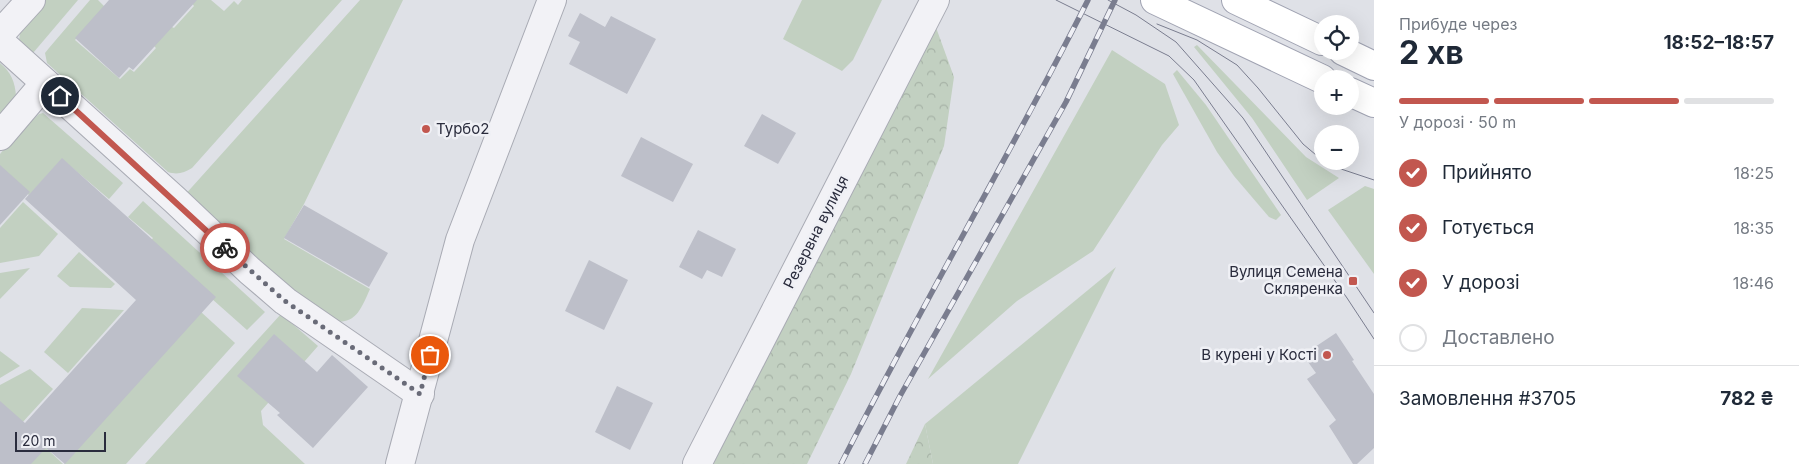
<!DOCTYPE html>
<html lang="uk">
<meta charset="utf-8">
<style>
body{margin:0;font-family:Inter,sans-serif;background:#f2f2f3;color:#1f2937;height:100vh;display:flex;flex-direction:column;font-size:19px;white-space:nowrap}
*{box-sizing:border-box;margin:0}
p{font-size:16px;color:#747a83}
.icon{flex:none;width:28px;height:28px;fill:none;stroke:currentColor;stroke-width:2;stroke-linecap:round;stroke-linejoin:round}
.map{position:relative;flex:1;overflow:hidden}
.panel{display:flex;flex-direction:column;background:#fff;width:425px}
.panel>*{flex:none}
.controls{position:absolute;left:1314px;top:15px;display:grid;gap:10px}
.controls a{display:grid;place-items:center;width:45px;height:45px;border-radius:50%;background:#fff;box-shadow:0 5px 20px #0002;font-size:25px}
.scale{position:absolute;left:15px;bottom:12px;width:91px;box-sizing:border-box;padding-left:5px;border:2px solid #2a2c3d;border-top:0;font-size:14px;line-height:18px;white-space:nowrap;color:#2a2c3d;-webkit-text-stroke:4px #eff0f5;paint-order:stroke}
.pin{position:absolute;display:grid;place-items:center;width:42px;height:42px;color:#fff;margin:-21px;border:2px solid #fff;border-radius:50%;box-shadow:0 1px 5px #0007}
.courier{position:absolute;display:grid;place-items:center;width:50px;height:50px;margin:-25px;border:4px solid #c2574f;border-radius:50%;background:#fff;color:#222;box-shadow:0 1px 6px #0007}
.overview em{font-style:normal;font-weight:700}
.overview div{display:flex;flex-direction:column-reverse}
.overview{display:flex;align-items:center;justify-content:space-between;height:85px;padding:0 25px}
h1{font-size:32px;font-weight:700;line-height:38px}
.bar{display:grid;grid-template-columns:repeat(4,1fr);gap:8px 5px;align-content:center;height:60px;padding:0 25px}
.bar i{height:6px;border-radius:4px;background:#e0e1e3}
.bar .selected{background:#c2574f}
.bar p{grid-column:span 4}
.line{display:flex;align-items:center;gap:12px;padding:0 25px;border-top:1px solid #e0e1e3}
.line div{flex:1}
ol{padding:0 25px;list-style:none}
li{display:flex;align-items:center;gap:15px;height:55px}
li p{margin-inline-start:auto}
li .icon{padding:5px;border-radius:50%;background:#c2574f;color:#fff;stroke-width:4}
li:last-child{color:#747a83}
li i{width:28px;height:28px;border:2px solid #e0e1e3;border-radius:50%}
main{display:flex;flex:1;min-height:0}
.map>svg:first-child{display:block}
.green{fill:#c2d0c1}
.forest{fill:url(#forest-crowns)}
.building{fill:#bdbfc9}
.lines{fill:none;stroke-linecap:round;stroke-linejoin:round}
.minor-casing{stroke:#a9abb4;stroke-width:30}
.major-casing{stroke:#a0a3b2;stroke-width:30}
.minor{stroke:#f2f2f6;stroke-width:28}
.major{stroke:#fff;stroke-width:28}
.tram{stroke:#7a7d8f;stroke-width:1}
.rail-casing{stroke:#7a7d8f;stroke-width:5.5}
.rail{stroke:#eff0f5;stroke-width:4;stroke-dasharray:11;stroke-linecap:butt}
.done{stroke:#696b78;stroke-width:5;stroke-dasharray:0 9}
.route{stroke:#c2574f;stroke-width:6}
.poi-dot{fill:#c2574f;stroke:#eff0f5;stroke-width:2}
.labels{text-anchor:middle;stroke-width:5;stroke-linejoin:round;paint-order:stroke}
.poi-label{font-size:15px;fill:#2a2c3d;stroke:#eff0f5;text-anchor:end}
.street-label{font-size:15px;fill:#2a2c3d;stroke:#eff0f5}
</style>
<main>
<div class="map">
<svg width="1374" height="464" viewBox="0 0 1374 464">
<defs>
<pattern id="forest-crowns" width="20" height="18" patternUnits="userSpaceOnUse" patternTransform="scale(1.25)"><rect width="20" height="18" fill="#c2d0c1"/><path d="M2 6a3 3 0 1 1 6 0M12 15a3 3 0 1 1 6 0" fill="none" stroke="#a7b3a7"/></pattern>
</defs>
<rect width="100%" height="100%" fill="#dfe1e7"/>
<!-- green -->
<g class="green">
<path d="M 43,0 L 78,0 L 33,53 L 19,41 L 20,33 Z"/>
<path d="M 90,0 L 98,0 L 105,7 L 75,40 L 120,79 L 130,69 L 134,72 L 156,48 L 153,45 L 170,26 L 174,28 L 194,6 L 191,2 L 193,0 L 211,0 L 224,11 L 234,1 L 238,5 L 242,0 L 342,0 L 192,168 C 184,173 177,175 168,172 L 47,63 L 45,53 L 49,48 Z"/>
<path d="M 360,0 L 403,0 L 304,204 L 284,239 L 370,289 C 360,311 356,326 327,321 L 183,197 Z"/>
<path d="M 802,0 L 882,0 L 853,60 L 842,71 L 783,39 Z"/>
<path d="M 1197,45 L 1306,157 L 1339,178 L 1307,200 L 1252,118 L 1194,47 Z"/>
<path d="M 1112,50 L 1165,84 L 1179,125 L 1162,145 L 1093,251 L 1017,301 L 928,379 Z"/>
<path d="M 0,63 C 11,72 15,82 16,96 L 8,110 L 0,119 Z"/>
<path d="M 1177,70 L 1206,105 L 1281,215 L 1276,220 L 1269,217 L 1234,176 L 1217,152 L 1173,74 Z"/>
<path d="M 43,113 L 123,183 L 109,199 L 62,159 L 29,195 L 0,169 L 0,154 L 16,135 L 39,114 Z"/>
<path d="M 1365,186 L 1374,189 L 1374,274 L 1328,210 Z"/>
<path d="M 143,201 L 265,312 L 247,330 L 149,243 L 153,238 L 128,217 Z"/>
<path d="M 23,202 L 58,234 L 39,256 L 0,263 L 0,228 Z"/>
<path d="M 79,252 L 115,284 L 111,288 L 70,287 L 57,276 Z"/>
<path d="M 1116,267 L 1018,464 L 933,464 L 925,424 Z"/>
<path d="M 30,268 L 0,299 L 0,273 Z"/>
<path d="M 82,308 L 124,310 L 68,373 L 44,352 Z"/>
<path d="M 201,312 L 235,343 L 126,464 L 64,464 Z"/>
<path d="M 281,314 L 318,346 L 261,411 L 263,425 L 305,464 L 145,464 Z"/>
<path d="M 0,351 L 20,366 L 0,378 Z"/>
<path d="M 30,369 L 53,389 L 21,424 L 0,408 L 0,385 Z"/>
<path d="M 45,447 L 63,464 L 30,464 Z"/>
</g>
<!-- forest -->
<g class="forest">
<path d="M 934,22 L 954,77 L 944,146 L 851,374 L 807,464 L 710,464 Z"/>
<path d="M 925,424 L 933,464 L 906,464 Z"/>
</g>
<!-- building -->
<g class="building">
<path d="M 109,0 L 197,0 L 133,70 L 129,67 L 119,78 L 75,38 Z"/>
<path d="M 580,13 L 605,27 L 611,16 L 656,39 L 627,94 L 569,64 L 580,42 L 568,36 Z"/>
<path d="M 762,114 L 796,133 L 778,164 L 744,146 Z"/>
<path d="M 641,137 L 693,164 L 673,202 L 621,176 Z"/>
<path d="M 62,158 L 216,297 L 65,464 L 46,448 L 31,464 L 0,464 L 0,401 L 25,423 L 136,300 L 25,199 Z"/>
<path d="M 0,165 L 30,192 L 0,225 Z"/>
<path d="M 304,205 L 388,253 L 369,287 L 284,238 Z"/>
<path d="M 698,230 L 736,249 L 722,277 L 707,270 L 702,279 L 679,267 Z"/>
<path d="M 589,260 L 628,280 L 604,330 L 565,311 Z"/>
<path d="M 1336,333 L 1354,360 L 1352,361 L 1374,394 L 1374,448 L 1357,464 L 1353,464 L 1329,426 L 1336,420 L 1307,379 L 1316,373 L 1303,355 Z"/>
<path d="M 274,334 L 317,372 L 332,355 L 368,387 L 313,448 L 277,415 L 280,413 L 237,376 Z"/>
<path d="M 617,386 L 653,403 L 630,450 L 595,432 Z"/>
</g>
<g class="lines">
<defs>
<g id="minor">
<path d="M 0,34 L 31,0"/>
<path d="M 0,42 L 175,200 L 250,271 L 285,301 L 420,394"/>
<path d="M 0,136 L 45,83"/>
<path d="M 400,464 L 460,240 L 552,0"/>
<path d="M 697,464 L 935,0"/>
</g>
<g id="major">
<path d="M 1155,0 L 1322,79"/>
<path d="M 1236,0 L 1322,41"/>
<path d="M 1343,51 L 1374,66"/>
<path d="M 1350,92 L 1374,103"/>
</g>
</defs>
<!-- minor casing -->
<use href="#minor" class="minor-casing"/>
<!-- major casing -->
<use href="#major" class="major-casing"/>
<!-- minor -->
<use href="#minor" class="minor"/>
<!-- major -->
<use href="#major" class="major"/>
<!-- tram -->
<g class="tram">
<path d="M 1056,0 L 1169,56 L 1194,80 L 1347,298 L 1374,339"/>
<path d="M 1108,0 L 1136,15 L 1176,42 L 1243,118 L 1374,313"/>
<path d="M 1157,24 L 1197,40 L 1237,65 L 1258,88 L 1303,144 L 1322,160"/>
<path d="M 1324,161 L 1329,165 L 1374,180"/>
</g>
<defs>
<g id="rail">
<path d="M 841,464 C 920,308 1009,157 1088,0"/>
<path d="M 865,464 L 900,396 L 1066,102 L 1115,0"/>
</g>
</defs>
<!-- rail casing -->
<use href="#rail" class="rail-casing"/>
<!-- rail -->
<use href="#rail" class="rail"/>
</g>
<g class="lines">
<!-- done -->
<path class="done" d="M 225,248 L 285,301 L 420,394 L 430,355"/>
<!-- route -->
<path class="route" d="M 60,96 L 225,248"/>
</g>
<!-- markers -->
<g class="poi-dot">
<circle cx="426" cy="129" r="5"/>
<rect x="1348" y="276" width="10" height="10" rx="2.5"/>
<circle cx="1327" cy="355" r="5"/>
</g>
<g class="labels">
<!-- poi labels -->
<g class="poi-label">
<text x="436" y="134" text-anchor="start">Турбо2</text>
<text x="1343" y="277">Вулиця Семена<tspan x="1343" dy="17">Скляренка</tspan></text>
<text x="1317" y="360">В курені у Кості</text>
</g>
<!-- street labels -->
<g class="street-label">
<text transform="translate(816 232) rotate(-63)" y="5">Резервна вулиця</text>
</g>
</g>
</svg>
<div class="controls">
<a><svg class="icon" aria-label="locate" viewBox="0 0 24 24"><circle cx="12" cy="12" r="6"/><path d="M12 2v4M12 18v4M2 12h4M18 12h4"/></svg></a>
<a>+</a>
<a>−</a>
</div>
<div class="scale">20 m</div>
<div class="pin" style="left:430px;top:355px;background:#ea580c"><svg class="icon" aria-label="bag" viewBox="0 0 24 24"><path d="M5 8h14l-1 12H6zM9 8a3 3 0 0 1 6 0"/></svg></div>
<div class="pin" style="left:60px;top:96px;background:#1f2937"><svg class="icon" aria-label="home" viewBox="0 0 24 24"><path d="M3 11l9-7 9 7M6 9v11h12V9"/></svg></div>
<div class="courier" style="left:225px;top:248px"><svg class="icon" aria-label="bike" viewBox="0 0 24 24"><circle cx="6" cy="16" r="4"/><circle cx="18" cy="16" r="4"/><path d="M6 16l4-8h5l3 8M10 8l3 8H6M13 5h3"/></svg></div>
</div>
<section class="panel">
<div class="overview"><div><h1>2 хв</h1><p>Прибуде через</p></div><em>18:52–18:57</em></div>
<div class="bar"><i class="selected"></i><i class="selected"></i><i class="selected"></i><i></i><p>У дорозі · 50 m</p></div>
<ol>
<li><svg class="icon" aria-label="check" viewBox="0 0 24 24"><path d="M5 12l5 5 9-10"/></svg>Прийнято<p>18:25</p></li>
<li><svg class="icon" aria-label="check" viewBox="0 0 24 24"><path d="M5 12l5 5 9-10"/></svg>Готується<p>18:35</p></li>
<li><svg class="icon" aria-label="check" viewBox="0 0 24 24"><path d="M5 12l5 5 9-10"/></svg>У дорозі<p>18:46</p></li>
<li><i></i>Доставлено</li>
</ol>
<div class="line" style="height:65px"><div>Замовлення #3705</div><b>782 ₴</b></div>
</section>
</main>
